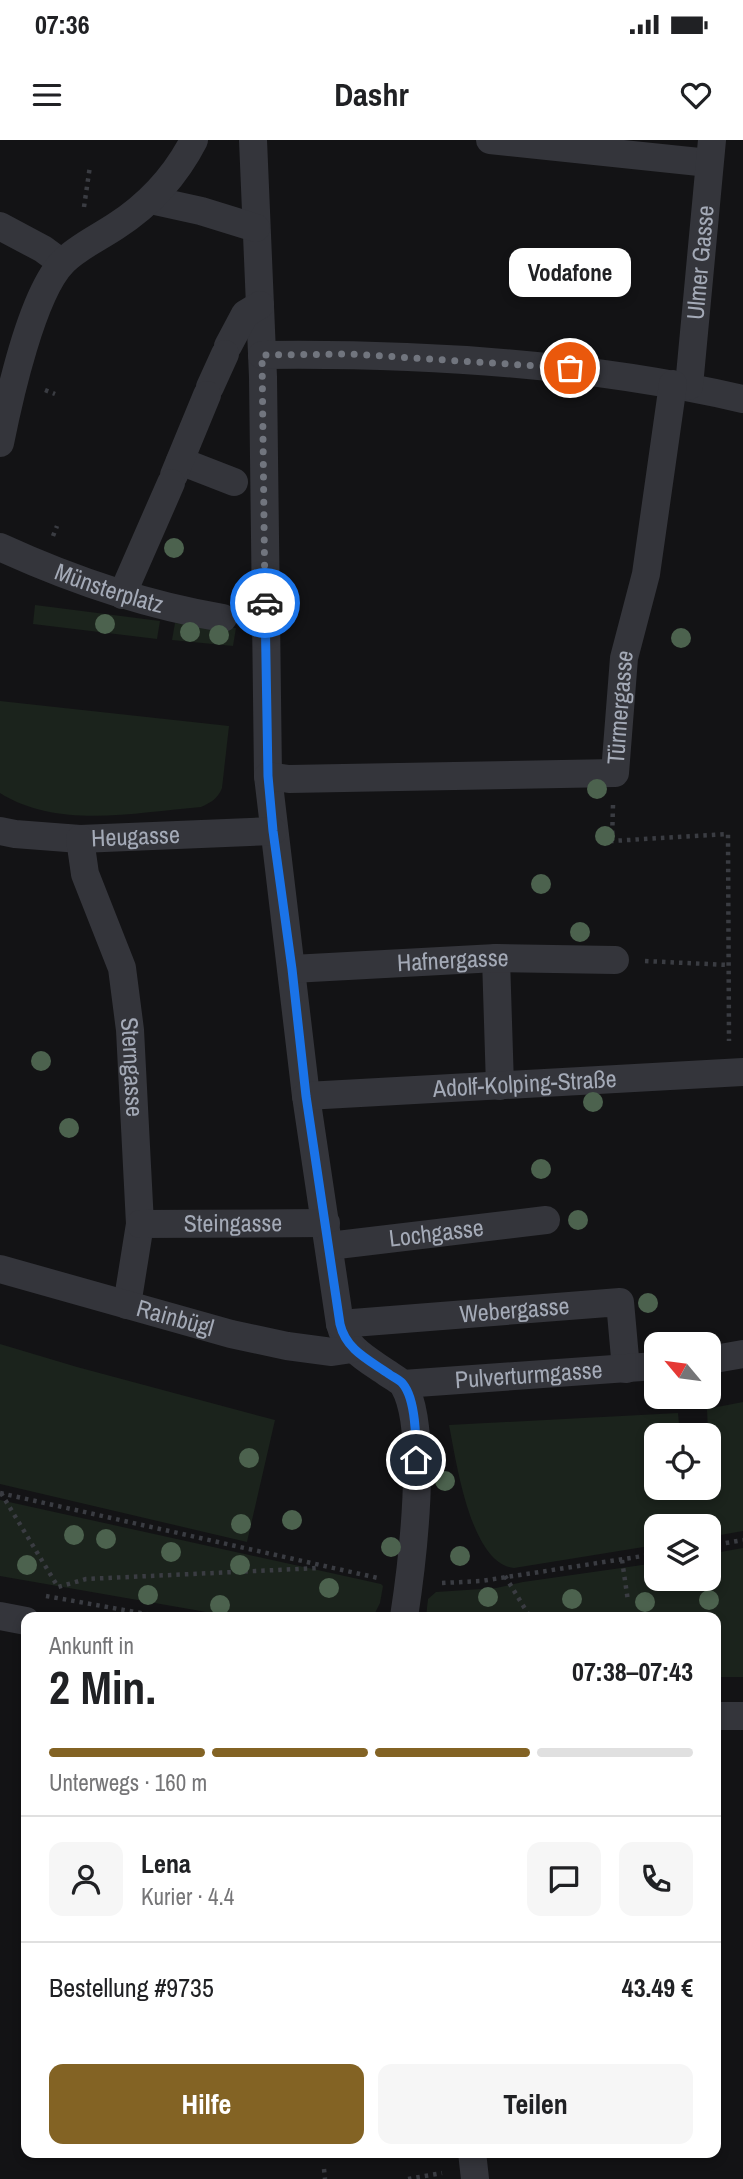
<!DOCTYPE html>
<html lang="de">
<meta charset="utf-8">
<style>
body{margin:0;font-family:"Archivo Narrow",sans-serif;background:#f6f6f6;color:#202124;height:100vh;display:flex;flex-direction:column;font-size:26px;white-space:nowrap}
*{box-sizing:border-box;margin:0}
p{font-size:23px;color:#757577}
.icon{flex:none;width:38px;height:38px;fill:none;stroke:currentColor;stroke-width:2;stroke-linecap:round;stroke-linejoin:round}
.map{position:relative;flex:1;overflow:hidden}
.details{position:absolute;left:21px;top:1472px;width:700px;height:546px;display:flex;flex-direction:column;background:#fff;border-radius:14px;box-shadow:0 4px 10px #0003}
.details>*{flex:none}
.needle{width:46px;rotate:299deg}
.fabs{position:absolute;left:644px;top:1192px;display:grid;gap:14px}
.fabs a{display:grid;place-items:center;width:77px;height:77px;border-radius:14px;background:#fff;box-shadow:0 4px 10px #0003;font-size:35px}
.pin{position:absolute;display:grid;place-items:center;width:60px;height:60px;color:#fff;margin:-30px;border:4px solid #fff;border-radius:50%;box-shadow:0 2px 7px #0007}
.courier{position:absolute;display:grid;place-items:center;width:70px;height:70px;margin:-35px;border:5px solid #1a73e8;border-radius:50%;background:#fff;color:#222;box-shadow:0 2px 9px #0007}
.bubble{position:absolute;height:49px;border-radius:14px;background:#fff;box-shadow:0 4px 10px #0003;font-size:23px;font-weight:700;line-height:49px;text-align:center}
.overview em{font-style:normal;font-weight:700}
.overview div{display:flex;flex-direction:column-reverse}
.overview{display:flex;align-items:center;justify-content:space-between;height:119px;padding:0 28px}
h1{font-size:46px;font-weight:700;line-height:52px}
.bar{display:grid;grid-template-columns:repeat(4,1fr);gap:10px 7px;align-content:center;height:84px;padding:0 28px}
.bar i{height:9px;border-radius:5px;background:#e0e0e0}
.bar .active{background:#836324}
.bar p{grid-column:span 4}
.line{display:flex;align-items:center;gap:18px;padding:0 28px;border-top:2px solid #e0e0e0}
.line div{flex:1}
.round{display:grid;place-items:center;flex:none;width:74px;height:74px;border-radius:14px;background:#f6f6f6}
.primary-button{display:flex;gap:14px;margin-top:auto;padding:14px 28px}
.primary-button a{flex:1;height:80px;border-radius:14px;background:#836324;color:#fff;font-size:28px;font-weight:700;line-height:80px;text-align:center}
.primary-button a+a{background:#f6f6f6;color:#202124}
.status{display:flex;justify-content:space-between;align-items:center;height:49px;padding:0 35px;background:#fff;direction:ltr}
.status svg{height:19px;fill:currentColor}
header{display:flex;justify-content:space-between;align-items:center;height:91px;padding:0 28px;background:#fff;font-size:32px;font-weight:700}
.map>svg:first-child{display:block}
.green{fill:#1b231c}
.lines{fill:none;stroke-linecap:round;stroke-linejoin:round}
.path{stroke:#3a3c42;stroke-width:4.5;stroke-dasharray:3.5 5;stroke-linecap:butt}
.street{stroke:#34353b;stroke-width:28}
.tree{fill:#4c624e}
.done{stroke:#71757e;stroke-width:7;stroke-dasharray:0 12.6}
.route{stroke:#1a73e8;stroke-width:9}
.labels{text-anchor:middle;stroke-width:7;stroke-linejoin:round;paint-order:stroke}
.street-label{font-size:24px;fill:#a4aab7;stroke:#0e0e10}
</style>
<div class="status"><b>07:36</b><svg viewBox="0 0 49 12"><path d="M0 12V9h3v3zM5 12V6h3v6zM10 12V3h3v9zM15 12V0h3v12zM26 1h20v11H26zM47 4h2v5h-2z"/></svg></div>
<header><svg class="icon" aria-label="menu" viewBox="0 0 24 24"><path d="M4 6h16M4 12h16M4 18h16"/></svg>Dashr<svg class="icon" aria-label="heart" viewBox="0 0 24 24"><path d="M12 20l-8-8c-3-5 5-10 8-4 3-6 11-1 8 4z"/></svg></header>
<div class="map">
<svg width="743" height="2039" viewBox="0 0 743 2039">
<rect width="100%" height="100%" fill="#131315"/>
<!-- green -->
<g class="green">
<path d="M 35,465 L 160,481 L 157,499 L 33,484 Z"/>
<path d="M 175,483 L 236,488 L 233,506 L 172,500 Z"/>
<path d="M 0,561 L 229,586 L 222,648 C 218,658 212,662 201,667 C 137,672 59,690 0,653 Z"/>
<path d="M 0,1204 L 77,1227 L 275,1280 L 247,1402 L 0,1344 Z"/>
<path d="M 743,1262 L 743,1391 L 709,1397 L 709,1386 L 656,1386 L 656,1405 L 514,1428 C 470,1424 456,1319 449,1285 L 678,1273 L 680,1295 L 656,1295 L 656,1348 L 709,1348 L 709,1295 L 697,1295 L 708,1293 L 707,1269 Z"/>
<path d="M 0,1360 L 381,1444 L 383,1446 L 380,1463 L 373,1477 L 235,1477 L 0,1436 Z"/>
<path d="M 743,1408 L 743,1537 L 716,1537 L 716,1477 L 426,1477 L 428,1459 L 436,1452 L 496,1448 L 523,1442 L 656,1423 L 656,1438 L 709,1438 L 709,1414 Z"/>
</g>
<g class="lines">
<!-- path -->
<g class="path">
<path d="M 84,67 L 90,26"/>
<path d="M 45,250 L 55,254"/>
<path d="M 53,396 L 57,386"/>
<path d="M 613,665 L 612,701 L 728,694 L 729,901"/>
<path d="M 645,821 L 728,825"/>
<path d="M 0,1353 L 378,1438"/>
<path d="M 1,1353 L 58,1447 L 86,1439 L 319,1428"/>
<path d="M 709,1406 L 743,1400"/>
<path d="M 622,1420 L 628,1461"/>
<path d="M 505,1436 L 530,1477"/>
<path d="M 442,1443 L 481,1441 L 656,1414"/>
<path d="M 46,1456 L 163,1477"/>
<path d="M 324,2029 L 325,2039"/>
<path d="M 408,2039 L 442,2033"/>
</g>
<!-- street -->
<g class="street">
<path d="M 253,0 L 263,237 L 268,636 L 306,956 L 340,1184 C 346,1209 367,1219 387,1233 C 393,1237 401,1241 404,1246 C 429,1290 412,1425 404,1477"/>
<path d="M 490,0 L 709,23"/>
<path d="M 151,60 L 201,71 L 256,88"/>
<path d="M 0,86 L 43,109 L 62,123"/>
<path d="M 228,206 L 245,174 L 260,165"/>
<path d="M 262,215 C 423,213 586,223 743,259"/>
<path id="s1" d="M 689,246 L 712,0"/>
<path d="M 210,247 L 225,214"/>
<path d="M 0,303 C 9,258 32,154 63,122 C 78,107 98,98 116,86 C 150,64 175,37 194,0"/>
<path d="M 180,321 L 234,342"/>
<path d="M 174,335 L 207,255"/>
<path id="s2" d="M 0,407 C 72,440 145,465 223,478"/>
<path d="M 122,455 L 171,343"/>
<path id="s3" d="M 268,636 L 289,639 L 615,633 L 624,518 L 646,434 L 673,244"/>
<path id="s4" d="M 0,691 L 15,694 L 80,699 L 273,691"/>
<path id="s5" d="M 80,699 L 85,734 L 122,828 L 130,890 L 140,1084 L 127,1165"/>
<path d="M 496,818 L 500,946"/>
<path id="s6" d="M 292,829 L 496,818 L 615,820"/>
<path id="s7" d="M 306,956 L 743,932"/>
<path id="s8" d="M 140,1084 L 326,1083"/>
<path id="s9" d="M 329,1106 L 546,1080"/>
<path id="s10" d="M 0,1129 L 231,1194 L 287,1206 L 332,1212 L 352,1209"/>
<path id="s11" d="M 340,1184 L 620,1162 L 626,1229"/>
<path d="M 709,1220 L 743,1214"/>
<path id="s12" d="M 403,1244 L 656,1226"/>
<path d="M 0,1476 L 26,1481"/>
<path d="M 716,1576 L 743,1576"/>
<path d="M 472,2012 L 475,2039"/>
</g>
</g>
<!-- trees -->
<g class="tree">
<circle cx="174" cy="408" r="10"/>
<circle cx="105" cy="484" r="10"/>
<circle cx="190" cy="492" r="10"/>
<circle cx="219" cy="495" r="10"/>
<circle cx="681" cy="498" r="10"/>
<circle cx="597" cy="649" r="10"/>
<circle cx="605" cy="696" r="10"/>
<circle cx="541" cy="744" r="10"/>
<circle cx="580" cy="792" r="10"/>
<circle cx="41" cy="921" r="10"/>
<circle cx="593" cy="962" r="10"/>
<circle cx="69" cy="988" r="10"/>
<circle cx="541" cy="1029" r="10"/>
<circle cx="578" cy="1080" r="10"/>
<circle cx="648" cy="1163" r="10"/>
<circle cx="249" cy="1318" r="10"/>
<circle cx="397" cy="1320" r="10"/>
<circle cx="445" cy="1341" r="10"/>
<circle cx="292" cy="1380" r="10"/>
<circle cx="241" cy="1384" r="10"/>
<circle cx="74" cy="1395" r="10"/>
<circle cx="106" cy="1399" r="10"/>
<circle cx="391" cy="1407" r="10"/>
<circle cx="171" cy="1412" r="10"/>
<circle cx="460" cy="1416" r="10"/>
<circle cx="27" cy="1425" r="10"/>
<circle cx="240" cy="1425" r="10"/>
<circle cx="329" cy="1448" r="10"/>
<circle cx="148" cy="1455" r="10"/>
<circle cx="488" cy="1457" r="10"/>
<circle cx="572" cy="1459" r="10"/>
<circle cx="709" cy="1460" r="10"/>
<circle cx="645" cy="1462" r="10"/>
<circle cx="220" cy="1465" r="10"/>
</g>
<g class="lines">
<!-- done -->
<path class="done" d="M 265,463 L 262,215 L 351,214 L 570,228"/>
<!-- route -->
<path class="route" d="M 265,463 L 268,636 L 273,691 L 292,829 L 306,956 L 340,1184 C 346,1210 369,1220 389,1234 C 393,1237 400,1240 403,1244 C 416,1260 416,1299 416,1320"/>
</g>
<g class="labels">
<!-- street labels -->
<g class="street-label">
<text dy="8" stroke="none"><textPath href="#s1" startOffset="124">Ulmer Gasse</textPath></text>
<text dy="8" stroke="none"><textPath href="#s2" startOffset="117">Münsterplatz</textPath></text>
<text dy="8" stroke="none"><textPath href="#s3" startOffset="413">Türmergasse</textPath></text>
<text dy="8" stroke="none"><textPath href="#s4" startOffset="136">Heugasse</textPath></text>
<text dy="8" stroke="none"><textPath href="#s6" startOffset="161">Hafnergasse</textPath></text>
<text dy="8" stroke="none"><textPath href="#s5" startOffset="236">Sterngasse</textPath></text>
<text dy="8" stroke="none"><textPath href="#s7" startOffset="219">Adolf-Kolping-Straße</textPath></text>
<text dy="8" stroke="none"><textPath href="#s8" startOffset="93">Steingasse</textPath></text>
<text dy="8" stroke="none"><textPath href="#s9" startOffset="108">Lochgasse</textPath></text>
<text dy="8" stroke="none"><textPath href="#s11" startOffset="175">Webergasse</textPath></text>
<text dy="8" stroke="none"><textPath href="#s10" startOffset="182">Rainbügl</textPath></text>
<text dy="8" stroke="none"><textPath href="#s12" startOffset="126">Pulverturmgasse</textPath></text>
</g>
</g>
</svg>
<div class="fabs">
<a><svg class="needle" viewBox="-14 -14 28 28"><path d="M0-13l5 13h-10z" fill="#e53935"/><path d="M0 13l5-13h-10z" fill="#757577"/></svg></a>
<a><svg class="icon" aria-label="locate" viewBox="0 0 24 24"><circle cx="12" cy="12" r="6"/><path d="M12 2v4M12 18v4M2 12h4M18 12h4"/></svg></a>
<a><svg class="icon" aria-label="layers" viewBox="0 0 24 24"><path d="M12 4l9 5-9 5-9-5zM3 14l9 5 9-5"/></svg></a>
</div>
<div class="pin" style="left:570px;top:228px;background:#ea580c"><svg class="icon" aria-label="bag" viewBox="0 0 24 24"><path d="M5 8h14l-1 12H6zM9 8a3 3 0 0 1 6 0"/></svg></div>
<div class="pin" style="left:416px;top:1320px;background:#1f2937"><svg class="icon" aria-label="home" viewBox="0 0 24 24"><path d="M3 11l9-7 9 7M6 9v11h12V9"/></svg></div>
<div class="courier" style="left:265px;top:463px"><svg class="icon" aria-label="car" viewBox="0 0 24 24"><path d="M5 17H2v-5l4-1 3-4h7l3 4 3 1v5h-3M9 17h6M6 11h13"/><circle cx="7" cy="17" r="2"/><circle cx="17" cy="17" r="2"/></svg></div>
<div class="bubble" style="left:509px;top:108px;width:122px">Vodafone</div>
<section class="details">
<div class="overview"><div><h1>2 Min.</h1><p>Ankunft in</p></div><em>07:38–07:43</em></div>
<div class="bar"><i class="active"></i><i class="active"></i><i class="active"></i><i></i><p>Unterwegs · 160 m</p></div>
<div class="line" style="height:126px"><a class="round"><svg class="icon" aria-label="person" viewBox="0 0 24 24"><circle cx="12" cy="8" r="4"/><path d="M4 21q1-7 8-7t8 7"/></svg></a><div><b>Lena</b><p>Kurier · 4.4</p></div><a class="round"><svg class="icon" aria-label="chat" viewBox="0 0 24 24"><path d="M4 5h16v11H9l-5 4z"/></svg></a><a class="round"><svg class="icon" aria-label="phone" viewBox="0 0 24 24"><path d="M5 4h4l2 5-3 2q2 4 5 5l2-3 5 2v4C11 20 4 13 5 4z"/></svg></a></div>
<div class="line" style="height:91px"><div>Bestellung #9735</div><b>43.49 €</b></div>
<div class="primary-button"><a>Hilfe</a><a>Teilen</a></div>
</section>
</div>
